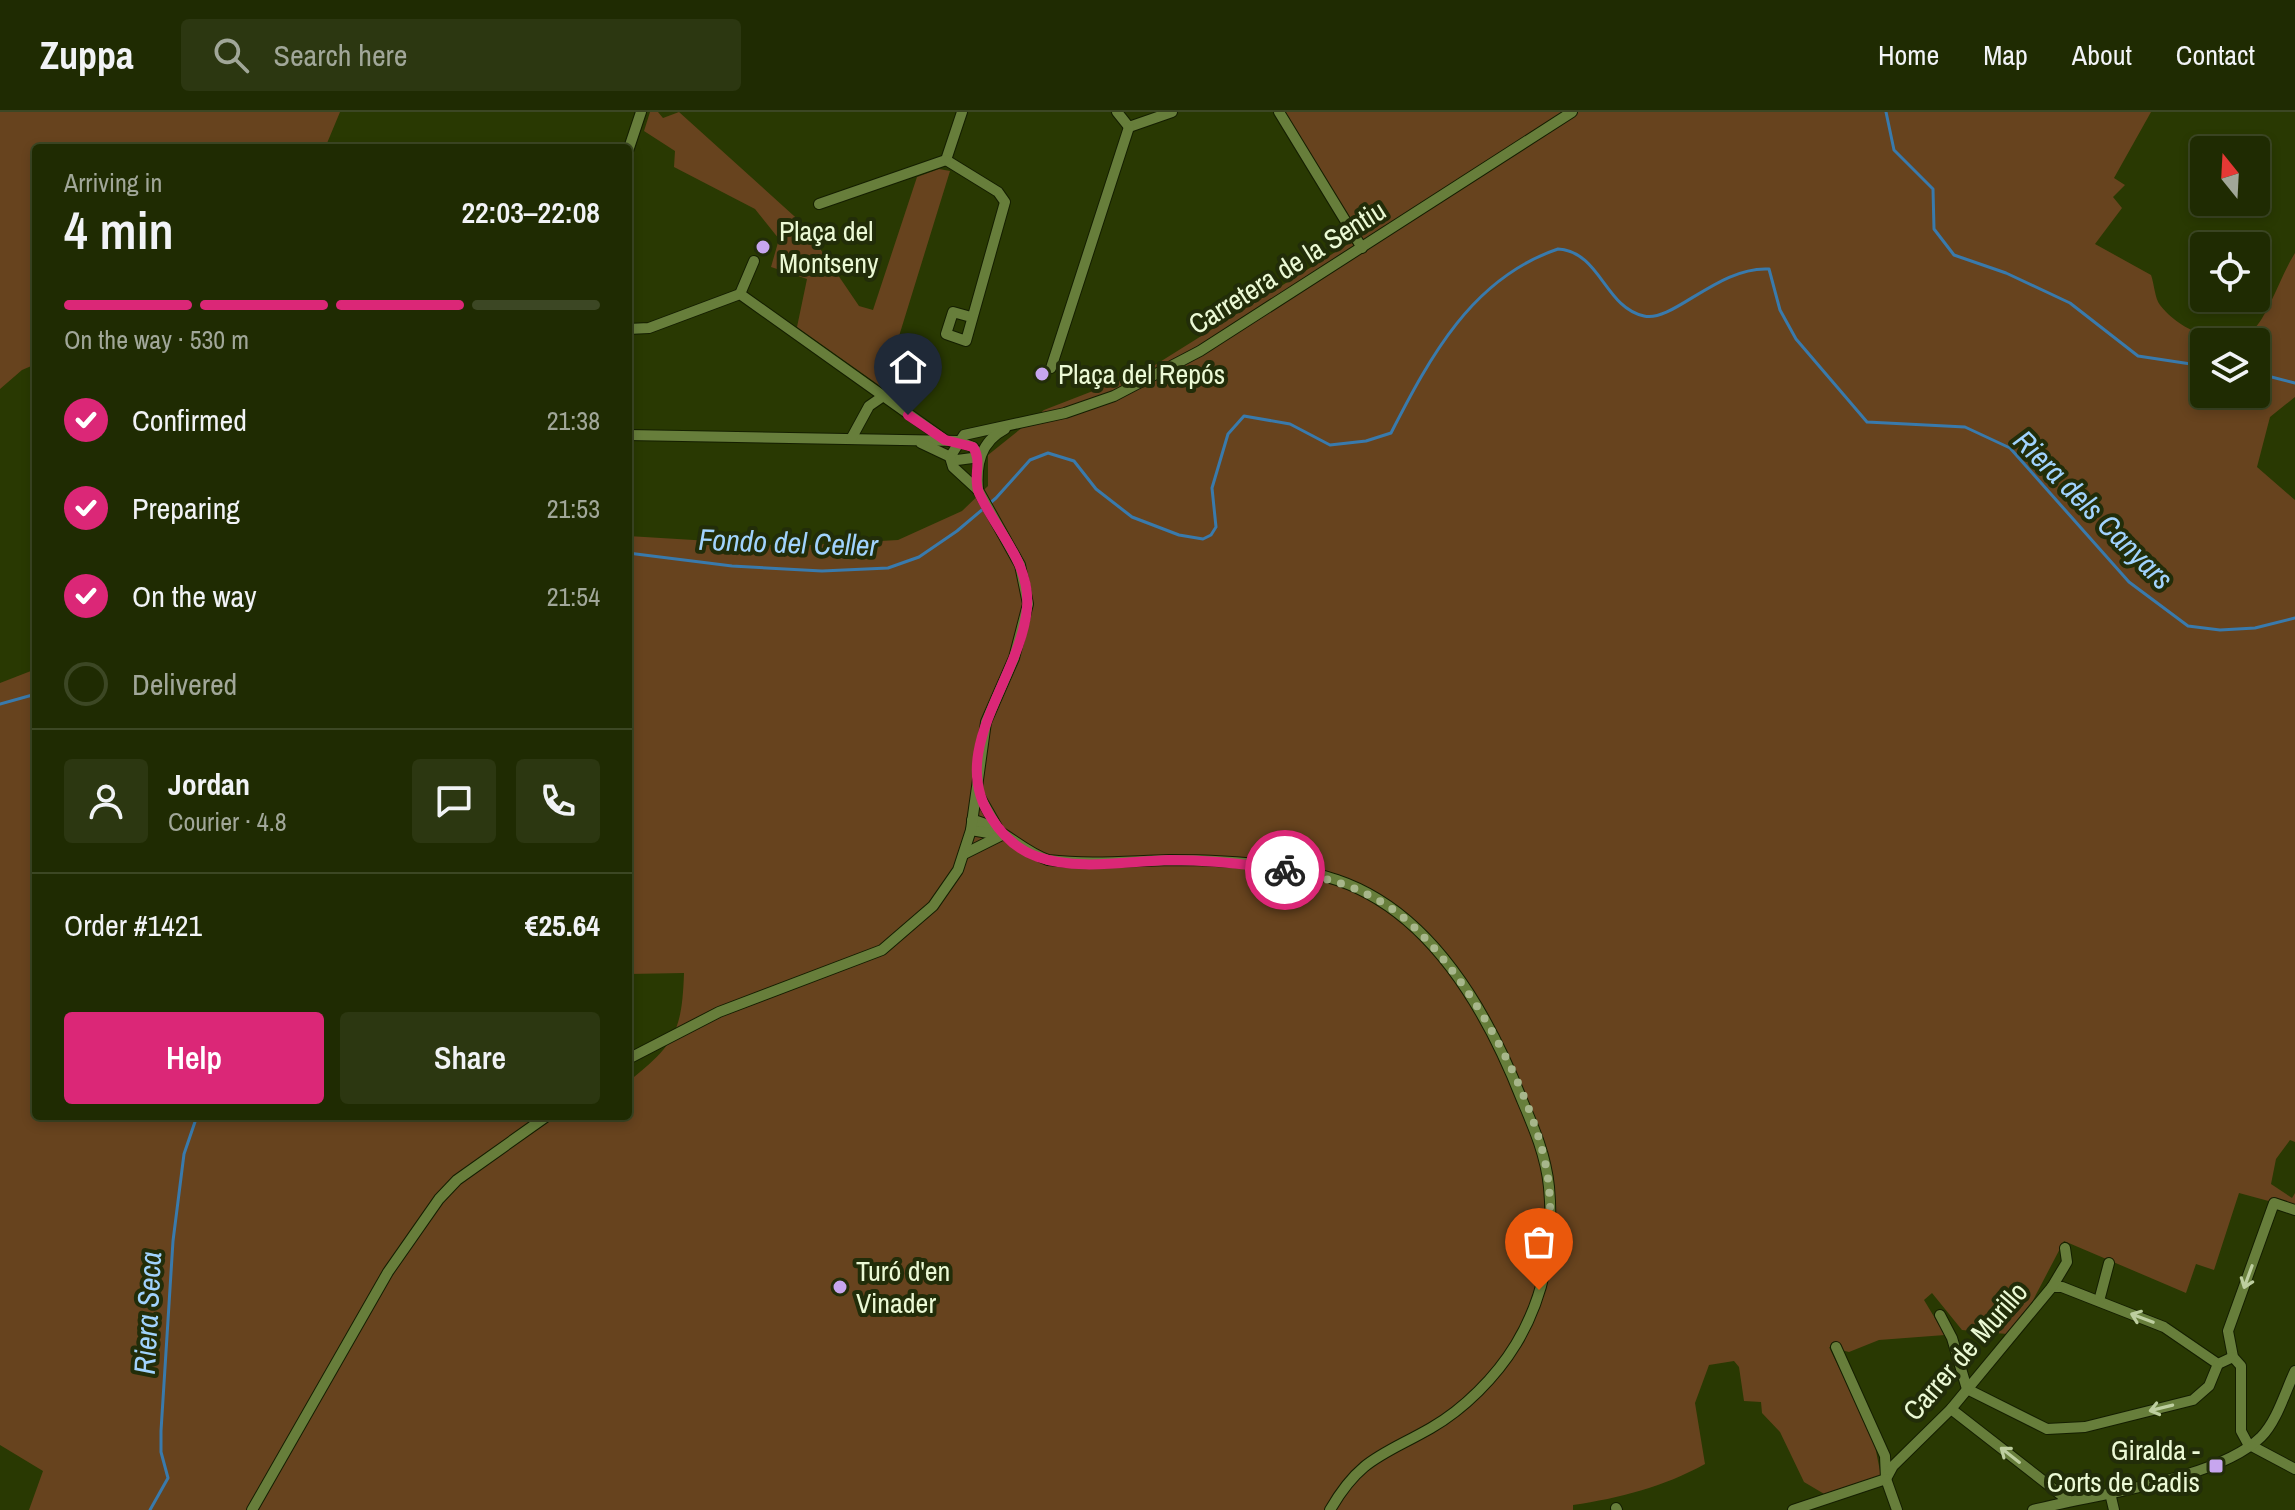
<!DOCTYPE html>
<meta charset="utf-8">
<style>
body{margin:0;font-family:"Archivo Narrow",sans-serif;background:#2c3711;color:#f1f3f6;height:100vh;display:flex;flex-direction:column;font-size:30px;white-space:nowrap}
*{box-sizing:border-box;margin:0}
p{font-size:26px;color:#a1a799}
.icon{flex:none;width:44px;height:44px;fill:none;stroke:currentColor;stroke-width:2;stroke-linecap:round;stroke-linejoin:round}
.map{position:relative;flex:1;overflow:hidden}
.drawer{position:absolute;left:32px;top:32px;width:600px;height:976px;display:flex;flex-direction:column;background:#1f2b02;border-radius:8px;box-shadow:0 4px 12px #0003,0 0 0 2px #3c4724}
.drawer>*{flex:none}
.needle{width:52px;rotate:342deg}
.fabs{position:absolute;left:2190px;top:24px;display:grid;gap:16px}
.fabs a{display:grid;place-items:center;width:80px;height:80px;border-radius:8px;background:#1f2b02;box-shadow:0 4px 12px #0003,0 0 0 2px #3c4724;font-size:40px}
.pin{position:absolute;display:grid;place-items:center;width:68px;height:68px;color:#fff;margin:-82px -34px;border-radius:50% 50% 50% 0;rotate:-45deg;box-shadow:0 0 8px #0007}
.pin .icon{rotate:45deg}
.courier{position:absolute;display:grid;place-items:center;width:80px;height:80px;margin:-40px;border:6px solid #db2777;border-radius:50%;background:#fff;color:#222;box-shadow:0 2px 10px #0007}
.head em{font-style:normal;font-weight:600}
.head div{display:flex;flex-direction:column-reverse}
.head{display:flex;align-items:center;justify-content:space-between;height:136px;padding:0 32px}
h1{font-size:52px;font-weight:600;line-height:60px}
.bar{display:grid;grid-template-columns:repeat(4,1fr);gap:12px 8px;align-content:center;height:96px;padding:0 32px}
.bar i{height:10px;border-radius:6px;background:#3c4724}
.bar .selected{background:#db2777}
.bar p{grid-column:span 4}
.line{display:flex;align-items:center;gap:20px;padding:0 32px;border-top:2px solid #3c4724}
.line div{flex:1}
.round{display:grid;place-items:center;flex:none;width:84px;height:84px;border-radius:8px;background:#2c3711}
ol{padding:0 32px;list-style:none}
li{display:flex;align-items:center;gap:24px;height:88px}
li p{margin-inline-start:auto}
li .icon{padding:8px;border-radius:50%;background:#db2777;color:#fff;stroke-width:4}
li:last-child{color:#a1a799}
li i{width:44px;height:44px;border:4px solid #3c4724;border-radius:50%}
.primary-button{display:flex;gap:16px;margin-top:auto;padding:16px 32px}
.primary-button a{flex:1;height:92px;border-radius:8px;background:#db2777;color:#fff;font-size:32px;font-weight:600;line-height:92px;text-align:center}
.primary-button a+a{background:#2c3711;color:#f1f3f6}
header{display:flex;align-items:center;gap:48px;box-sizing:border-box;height:112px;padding:0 40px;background:#1f2b02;border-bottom:2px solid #3c4724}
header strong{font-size:38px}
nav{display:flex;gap:44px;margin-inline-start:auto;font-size:28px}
.search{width:560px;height:72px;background:#2c3711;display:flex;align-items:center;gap:20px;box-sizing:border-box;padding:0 28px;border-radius:8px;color:#a1a799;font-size:30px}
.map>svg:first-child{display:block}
.green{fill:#67431e;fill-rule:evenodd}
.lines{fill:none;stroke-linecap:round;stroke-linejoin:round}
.stream{stroke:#397aac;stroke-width:3}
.minor-casing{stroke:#141e00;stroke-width:12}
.minor{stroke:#677e3b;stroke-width:10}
.oneway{stroke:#bdce9f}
.done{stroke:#a7b68b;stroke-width:8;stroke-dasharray:0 14.4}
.route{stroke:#db2777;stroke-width:10}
.poi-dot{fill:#c7a6ef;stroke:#222d09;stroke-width:3}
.labels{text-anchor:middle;stroke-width:8;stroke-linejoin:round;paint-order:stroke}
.poi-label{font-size:28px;fill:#ebf9d5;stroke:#222d09;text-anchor:start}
.street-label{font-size:28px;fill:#ebf9d5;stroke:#222d09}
.water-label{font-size:30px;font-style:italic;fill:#a1d3fe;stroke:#222d09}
</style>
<header>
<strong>Zuppa</strong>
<div class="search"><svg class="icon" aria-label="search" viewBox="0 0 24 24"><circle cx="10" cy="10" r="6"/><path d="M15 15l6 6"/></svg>Search here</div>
<nav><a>Home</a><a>Map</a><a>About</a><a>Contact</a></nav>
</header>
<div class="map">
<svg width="2295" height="1398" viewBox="0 0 2295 1398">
<rect width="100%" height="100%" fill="#293902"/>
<!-- green -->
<g class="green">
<path d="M 0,0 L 340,0 L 325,36 L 36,36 L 36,252 L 22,258 L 0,277 Z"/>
<path d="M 650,0 L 658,0 L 663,6 L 679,0 L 804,113 L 859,194 L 873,198 L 917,65 L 939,57 L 950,59 L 883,276 L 797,215 L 807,167 L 771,155 L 779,127 L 755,97 L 674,55 L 675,39 L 644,19 Z"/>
<path d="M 1285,0 L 2151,0 L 2114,66 L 2125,73 L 2113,85 L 2122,96 L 2095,132 L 2151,163 C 2154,171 2155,187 2160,193 C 2181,221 2238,245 2261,208 C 2274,187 2282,162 2295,141 L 2295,285 L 2270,305 L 2257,355 L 2295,388 L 2295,1030 L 2290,1028 L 2276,1047 L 2271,1072 L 2292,1086 L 2295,1081 L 2295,1096 L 2239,1081 L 2214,1158 L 2196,1152 L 2186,1181 L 2064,1129 L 2029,1196 L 2007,1222 L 1962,1218 L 1932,1181 L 1924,1188 L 1945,1223 L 1879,1228 L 1849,1240 L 1829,1235 L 1874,1329 L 1881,1364 L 1831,1386 L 1804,1370 L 1780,1320 L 1762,1301 L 1761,1290 L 1744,1289 L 1739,1255 L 1734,1249 L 1709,1253 L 1695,1291 L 1705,1352 C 1663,1375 1620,1386 1573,1393 L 1573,1398 L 29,1398 L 43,1359 L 0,1333 L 0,571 L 36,557 L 36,1004 L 628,1004 L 628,970 C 674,933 682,921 684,861 L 628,862 L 628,424 L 791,434 L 898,428 L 962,399 L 988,374 L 988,343 L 1044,298 L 1147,258 L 1361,124 ZM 2204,230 L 2256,230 L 2256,282 L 2204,282 Z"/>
</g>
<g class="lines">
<!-- stream -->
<g class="stream">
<path d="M 1886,0 L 1894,38 L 1933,77 L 1934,117 L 1954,143 L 2006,161 L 2070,191 L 2138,244 L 2204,254"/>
<path d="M 2256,261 L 2295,271"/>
<path d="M 628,441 L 732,454 L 822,459 L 888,456 L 919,445 L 957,419 L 996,386 L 1030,348 L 1048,341 L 1074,349 L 1096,377 L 1132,405 L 1179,423 L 1203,427 L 1211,423 L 1216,415 L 1212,376 L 1228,322 L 1244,304 L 1290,312 L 1330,333 L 1366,329 L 1391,321 C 1430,245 1472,166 1558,137 C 1601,140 1604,195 1644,204 C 1673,211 1718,154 1769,157 L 1780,198 L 1796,227 L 1867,310 L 1965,315 L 2010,336 L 2129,470 L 2188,514 L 2220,518 L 2255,516 L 2295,506"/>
<path d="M 0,592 L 36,582"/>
<path d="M 150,1398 L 168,1366 L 161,1340 L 161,1319 L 173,1129 L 184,1042 L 197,1004"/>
</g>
<defs>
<g id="minor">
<path d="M 1117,0 L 1129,15 L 1172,0"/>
<path d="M 1279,0 L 1362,136"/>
<path d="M 628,39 L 641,0"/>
<path d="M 946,48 L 998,80 L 1005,90 L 966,229 L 946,222 L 953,200 L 971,205"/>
<path d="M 946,48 L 962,0"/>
<path d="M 819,92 L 946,48"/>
<path d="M 740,182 L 754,149"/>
<path d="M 628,217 L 649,216 L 740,182 L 945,328"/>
<path d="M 1051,256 L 1129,15"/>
<path d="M 628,323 L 957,329 L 973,335 L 980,345"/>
<path d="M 851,327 L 869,294 L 882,285"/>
<path d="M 921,331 L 957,348 L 980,345"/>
<path d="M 950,345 L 964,323 L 1065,301 L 1114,284 L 1200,239 L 1572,0"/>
<path d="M 978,378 C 976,353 980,330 1005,317"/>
<path d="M 977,680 L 997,715"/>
<path d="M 972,708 C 1000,713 1021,739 1048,748 C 1089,753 1129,749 1169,748 C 1223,748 1286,751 1337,768 C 1432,800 1488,901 1522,988 C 1534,1016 1546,1044 1549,1075 C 1554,1129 1545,1184 1516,1232 C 1496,1265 1464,1297 1431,1316 C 1382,1344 1360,1346 1330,1398"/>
<path d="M 971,718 L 1000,723"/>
<path d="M 966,741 L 1002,723"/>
<path d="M 628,947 L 719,900 L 882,838 L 933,794 L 958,758 L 971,718 L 986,610 L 1014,546 L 1028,492 L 1020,453 L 978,378 L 953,355 L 950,345"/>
<path d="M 2295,1098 L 2274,1091 L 2228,1219 L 2233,1245 L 2241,1254 L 2241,1319 L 2248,1332 L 2295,1357"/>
<path d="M 2052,1175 L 2062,1175 L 2164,1215 L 2218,1252 L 2233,1245"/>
<path d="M 2099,1189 L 2109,1151"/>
<path d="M 1940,1203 L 1952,1226 L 1967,1277 L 2047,1317 L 2085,1315 L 2193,1288 L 2209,1274 L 2218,1252"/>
<path d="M 1836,1235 L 1885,1344 L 1886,1367 L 1897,1398"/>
<path d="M 1951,1297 L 2069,1389"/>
<path d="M 1886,1367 L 1893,1354 L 1951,1297 L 2052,1175 L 2067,1150 L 2065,1136"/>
<path d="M 2110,1381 L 2114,1398"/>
<path d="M 1616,1396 L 1617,1398"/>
<path d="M 252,1398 L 388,1160 L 439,1087 L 457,1068 L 547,1004"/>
<path d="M 1793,1398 L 1886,1367"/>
<path d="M 2033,1398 C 2095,1382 2217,1368 2261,1325 C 2277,1309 2285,1280 2295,1259"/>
</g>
</defs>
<!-- minor casing -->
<use href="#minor" class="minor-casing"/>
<!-- minor -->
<use href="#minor" class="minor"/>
</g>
<!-- one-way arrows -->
<defs><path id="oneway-shaft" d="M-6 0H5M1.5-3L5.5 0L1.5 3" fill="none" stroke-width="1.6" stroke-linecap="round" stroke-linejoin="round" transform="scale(2)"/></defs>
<g class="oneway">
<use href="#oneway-shaft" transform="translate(2248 1165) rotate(110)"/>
<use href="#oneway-shaft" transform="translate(2142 1206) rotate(-159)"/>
<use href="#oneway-shaft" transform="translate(2161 1296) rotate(166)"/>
<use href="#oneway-shaft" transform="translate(2010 1343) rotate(-142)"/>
</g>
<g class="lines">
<!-- done -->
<path class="done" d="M 1285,758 C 1323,765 1355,773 1388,794 C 1460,842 1541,989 1549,1075 C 1552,1111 1549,1143 1539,1178"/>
<!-- route -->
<path class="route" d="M 908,303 L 945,328 L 973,335 C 983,350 972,365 979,381 C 996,419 1031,451 1027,496 C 1021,566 945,639 992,707 C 1003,724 1018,738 1038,745 C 1078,759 1129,749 1170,748 C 1208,748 1247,752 1285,758"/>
</g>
<!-- markers -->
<g class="poi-dot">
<circle cx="763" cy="135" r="8"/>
<circle cx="1042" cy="262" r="8"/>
<circle cx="840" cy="1175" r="8"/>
<rect x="2208" y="1346" width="16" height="16" rx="4"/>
</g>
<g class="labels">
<!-- poi labels -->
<g class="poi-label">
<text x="779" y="129">Plaça del<tspan x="779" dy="32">Montseny</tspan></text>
<text x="1058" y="272">Plaça del Repós</text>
<text x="856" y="1169">Turó d'en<tspan x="856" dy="32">Vinader</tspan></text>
<text x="2200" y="1348" text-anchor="end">Giralda -<tspan x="2200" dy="32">Corts de Cadis</tspan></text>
</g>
<!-- street labels -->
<g class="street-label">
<text transform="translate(1287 155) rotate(-32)" y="10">Carretera de la Sentiu</text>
<text transform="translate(1965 1239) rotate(-49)" y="10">Carrer de Murillo</text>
</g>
<!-- water labels -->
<g class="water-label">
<text transform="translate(2093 398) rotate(45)" y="10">Riera dels Canyars</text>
<text transform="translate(788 431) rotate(2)" y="10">Fondo del Celler</text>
<text transform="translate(148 1201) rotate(-87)" y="10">Riera Seca</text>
</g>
</g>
</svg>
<div class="fabs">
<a><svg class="needle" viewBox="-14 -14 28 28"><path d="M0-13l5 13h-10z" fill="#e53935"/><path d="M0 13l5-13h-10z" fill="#a1a799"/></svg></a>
<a><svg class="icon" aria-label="locate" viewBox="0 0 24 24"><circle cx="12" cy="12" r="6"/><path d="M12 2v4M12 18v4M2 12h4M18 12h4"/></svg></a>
<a><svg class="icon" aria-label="layers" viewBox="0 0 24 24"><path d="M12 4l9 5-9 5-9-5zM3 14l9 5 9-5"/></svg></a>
</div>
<div class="pin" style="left:1539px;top:1178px;background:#ea580c"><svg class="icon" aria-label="bag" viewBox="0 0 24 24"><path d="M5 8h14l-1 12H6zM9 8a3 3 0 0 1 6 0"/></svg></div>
<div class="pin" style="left:908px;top:303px;background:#1f2937"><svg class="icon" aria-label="home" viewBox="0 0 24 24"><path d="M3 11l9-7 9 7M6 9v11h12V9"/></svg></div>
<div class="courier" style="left:1285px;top:758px"><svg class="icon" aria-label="bike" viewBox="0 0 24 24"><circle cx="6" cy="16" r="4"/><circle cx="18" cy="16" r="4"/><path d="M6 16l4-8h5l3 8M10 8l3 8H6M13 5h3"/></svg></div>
<section class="drawer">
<div class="head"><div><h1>4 min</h1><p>Arriving in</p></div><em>22:03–22:08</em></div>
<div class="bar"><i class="selected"></i><i class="selected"></i><i class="selected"></i><i></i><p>On the way · 530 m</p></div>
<ol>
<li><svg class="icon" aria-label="check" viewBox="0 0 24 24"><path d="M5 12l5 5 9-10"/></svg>Confirmed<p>21:38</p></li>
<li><svg class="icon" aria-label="check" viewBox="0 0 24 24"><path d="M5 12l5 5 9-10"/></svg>Preparing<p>21:53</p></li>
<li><svg class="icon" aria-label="check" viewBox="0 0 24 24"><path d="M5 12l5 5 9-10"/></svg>On the way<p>21:54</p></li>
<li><i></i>Delivered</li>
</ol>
<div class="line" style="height:144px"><a class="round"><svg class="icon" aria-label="person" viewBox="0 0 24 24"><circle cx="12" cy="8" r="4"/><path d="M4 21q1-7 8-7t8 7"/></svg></a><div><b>Jordan</b><p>Courier · 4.8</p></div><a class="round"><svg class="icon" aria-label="chat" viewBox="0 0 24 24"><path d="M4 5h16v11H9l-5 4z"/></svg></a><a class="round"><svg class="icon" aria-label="phone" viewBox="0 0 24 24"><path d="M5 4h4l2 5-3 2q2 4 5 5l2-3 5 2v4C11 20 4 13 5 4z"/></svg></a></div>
<div class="line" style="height:104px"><div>Order #1421</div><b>€25.64</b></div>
<div class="primary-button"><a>Help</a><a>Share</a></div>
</section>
</div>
